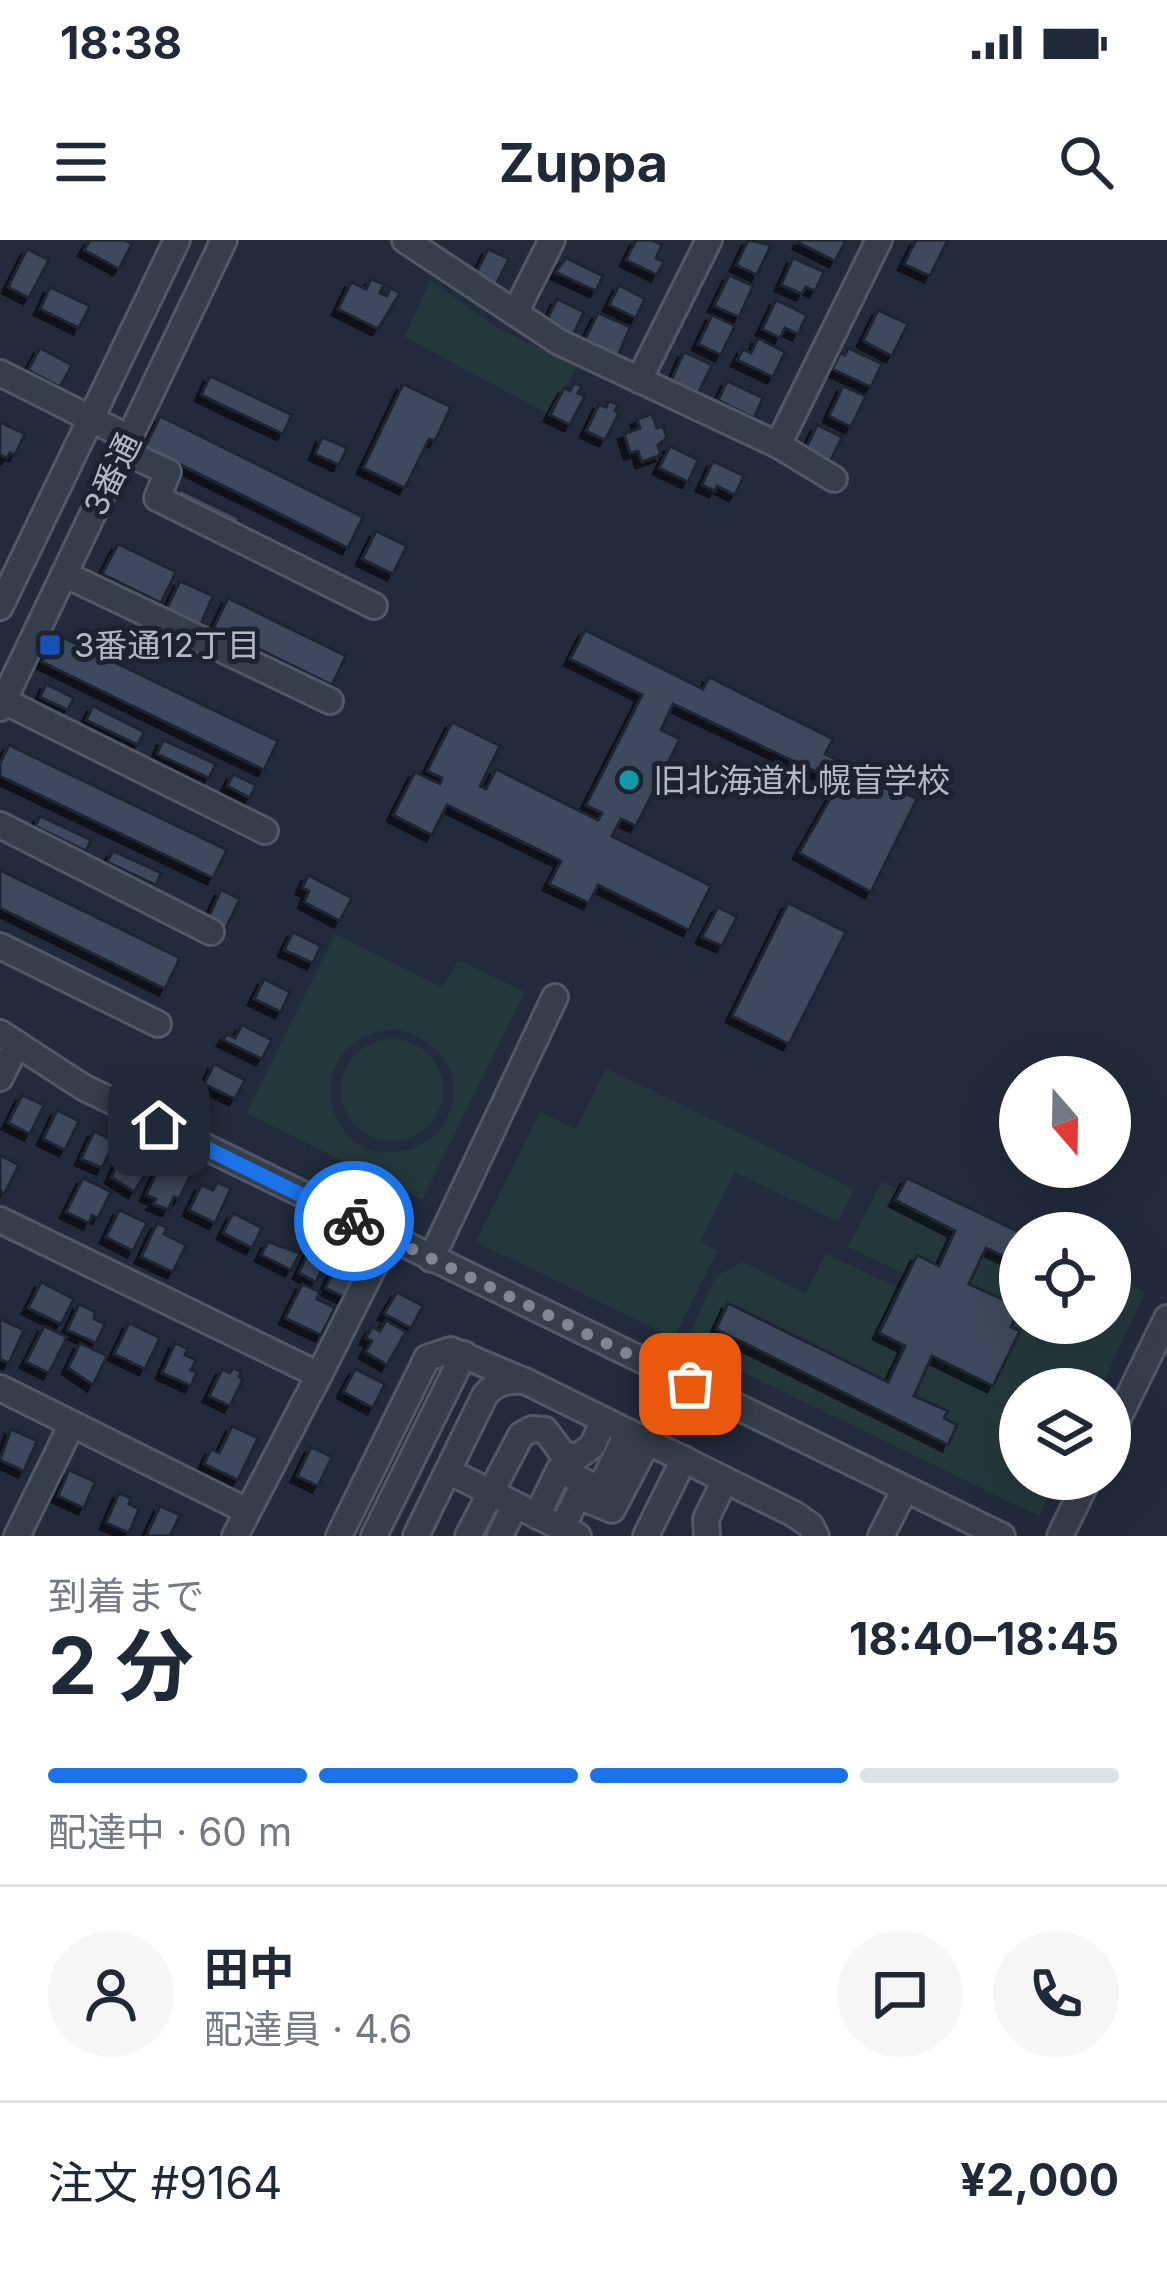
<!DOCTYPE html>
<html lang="ja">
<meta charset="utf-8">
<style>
body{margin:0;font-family:Inter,"Noto Sans JP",sans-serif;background:#f6f6f7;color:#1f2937;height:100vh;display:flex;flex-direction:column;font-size:45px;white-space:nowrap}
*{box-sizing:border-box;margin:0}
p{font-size:39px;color:#747a83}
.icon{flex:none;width:66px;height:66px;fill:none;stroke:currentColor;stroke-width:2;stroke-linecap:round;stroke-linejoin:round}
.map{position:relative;height:1296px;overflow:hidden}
.side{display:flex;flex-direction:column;background:#fff;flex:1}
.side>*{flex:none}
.needle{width:78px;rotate:160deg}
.tools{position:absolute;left:999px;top:816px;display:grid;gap:24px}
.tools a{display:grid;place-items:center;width:132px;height:132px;border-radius:50%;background:#fff;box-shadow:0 12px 48px #0002;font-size:60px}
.pin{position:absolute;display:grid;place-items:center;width:102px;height:102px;color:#fff;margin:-51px;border-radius:24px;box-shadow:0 6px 18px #0006}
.courier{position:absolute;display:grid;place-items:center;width:120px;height:120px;margin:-60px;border:9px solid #1a73e8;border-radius:50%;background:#fff;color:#222;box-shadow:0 3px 15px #0007}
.headline em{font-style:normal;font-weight:700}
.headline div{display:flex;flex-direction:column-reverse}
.headline{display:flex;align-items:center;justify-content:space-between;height:204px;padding:0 48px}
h1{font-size:78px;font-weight:700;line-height:90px}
.bar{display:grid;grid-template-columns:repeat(4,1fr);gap:18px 12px;align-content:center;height:144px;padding:0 48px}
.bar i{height:15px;border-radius:9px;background:#e0e1e3}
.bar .selected{background:#1a73e8}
.bar p{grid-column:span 4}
.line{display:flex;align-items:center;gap:30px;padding:0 48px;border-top:3px solid #e0e1e3}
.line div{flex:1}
.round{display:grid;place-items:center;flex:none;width:126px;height:126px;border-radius:63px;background:#f6f6f7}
.status{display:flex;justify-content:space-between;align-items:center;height:84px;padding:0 60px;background:#fff;direction:ltr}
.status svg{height:33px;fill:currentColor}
header{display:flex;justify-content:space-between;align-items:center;height:156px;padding:0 48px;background:#fff;font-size:54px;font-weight:700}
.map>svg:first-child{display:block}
.green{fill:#24383c;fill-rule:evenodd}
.building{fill:#3e495b;stroke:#1d2532;stroke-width:3;filter:url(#shadow)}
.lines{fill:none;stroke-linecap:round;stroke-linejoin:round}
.minor-casing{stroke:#515866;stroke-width:30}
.minor{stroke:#353e4b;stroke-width:24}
.done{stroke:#7f8796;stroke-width:12;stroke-dasharray:0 21.6}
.route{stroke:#1a73e8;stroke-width:15}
.transit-dot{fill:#1a4fb4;stroke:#1b2330;stroke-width:4.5}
.culture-dot{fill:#0f9aa8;stroke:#1b2330;stroke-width:4.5}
.labels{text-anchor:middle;stroke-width:10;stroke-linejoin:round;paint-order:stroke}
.street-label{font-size:33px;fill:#b1b8c7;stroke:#1b2330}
.poi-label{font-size:33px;fill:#b1b8c7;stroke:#1b2330;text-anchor:start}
</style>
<div class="status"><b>18:38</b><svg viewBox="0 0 49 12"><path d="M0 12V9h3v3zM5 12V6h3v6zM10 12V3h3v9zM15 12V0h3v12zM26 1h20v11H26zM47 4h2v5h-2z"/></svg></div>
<header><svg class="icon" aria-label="menu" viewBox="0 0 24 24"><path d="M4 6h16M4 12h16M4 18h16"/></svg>Zuppa<svg class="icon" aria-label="search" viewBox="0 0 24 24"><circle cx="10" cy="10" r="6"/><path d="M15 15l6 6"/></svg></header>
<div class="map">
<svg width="1167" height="1296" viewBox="0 0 1167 1296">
<defs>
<filter id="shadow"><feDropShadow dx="-6" dy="6" stdDeviation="0" flood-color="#0009"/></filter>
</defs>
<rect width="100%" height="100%" fill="#222b3b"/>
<!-- green -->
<g class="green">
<path d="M 430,40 L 499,89 L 577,126 L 550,175 L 405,97 Z"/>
<path d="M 335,694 L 443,748 L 458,720 L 525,752 L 422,960 L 246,873 ZM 397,789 C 437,798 468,835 447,878 C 439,895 423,907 405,911 C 321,930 295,795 397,789 Z"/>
<circle cx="392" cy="850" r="51"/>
<path d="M 606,828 L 854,949 L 838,982 L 735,932 L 700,1002 L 717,1011 L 674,1098 L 476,1002 L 540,872 L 576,889 Z"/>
<path d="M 882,942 L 900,951 L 896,961 L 955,991 L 939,1026 L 917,1016 L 907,1035 L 848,1007 Z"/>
<path d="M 986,1008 L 1020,1024 L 1020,1067 L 969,1044 Z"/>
<path d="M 826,1014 L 900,1049 L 879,1093 L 905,1106 L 885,1145 L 729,1063 L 716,1089 L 948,1204 L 957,1185 L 944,1178 L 948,1171 L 914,1156 L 931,1116 L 993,1146 L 1020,1068 L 1020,1083 L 1110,1083 L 1111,1036 L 1145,1053 L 1100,1149 L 1020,1149 L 1020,1239 L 1057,1239 L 1039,1276 L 685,1104 L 716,1036 L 743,1022 L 805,1054 Z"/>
</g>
<!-- building -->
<g class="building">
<path d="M 90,0 L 125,0 L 132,4 L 119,29 L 84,10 Z"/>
<path d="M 636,0 L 652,0 L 662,5 L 656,18 L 664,22 L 657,35 L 626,20 Z"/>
<path d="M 748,0 L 771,5 L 757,35 L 736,25 Z"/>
<path d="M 800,0 L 846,0 L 835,21 L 799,3 Z"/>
<path d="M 916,0 L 948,0 L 930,36 L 904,24 Z"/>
<path d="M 27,9 L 49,20 L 29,58 L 8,47 Z"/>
<path d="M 488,9 L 509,19 L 496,45 L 475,35 Z"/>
<path d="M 566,18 L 603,36 L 596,51 L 555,32 Z"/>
<path d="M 793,18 L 824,32 L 815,51 L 806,47 L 802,54 L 781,45 Z"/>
<path d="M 729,35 L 753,46 L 739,77 L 714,66 Z"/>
<path d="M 371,39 L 384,44 L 380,53 L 387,56 L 390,48 L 400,53 L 378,89 L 338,69 L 351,42 L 366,49 Z"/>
<path d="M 619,45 L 645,59 L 636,78 L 609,65 Z"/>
<path d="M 50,47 L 90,66 L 79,88 L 40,69 Z"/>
<path d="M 557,59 L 584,72 L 572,97 L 545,84 Z"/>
<path d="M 776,60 L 807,75 L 798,94 L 785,88 L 780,98 L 762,89 Z"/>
<path d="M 878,70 L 908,84 L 892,116 L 863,101 Z"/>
<path d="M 598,73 L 630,87 L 618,116 L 585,99 Z"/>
<path d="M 712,75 L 735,86 L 721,115 L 698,104 Z"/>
<path d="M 758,98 L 785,112 L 773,137 L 737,120 L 743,109 L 751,113 Z"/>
<path d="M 40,108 L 72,125 L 60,147 L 28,130 Z"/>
<path d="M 848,108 L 882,124 L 871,147 L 832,129 L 840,113 L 845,115 Z"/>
<path d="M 684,112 L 712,125 L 697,156 L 670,143 Z"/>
<path d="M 210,136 L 292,175 L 283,194 L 201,155 Z"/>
<path d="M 727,141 L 763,158 L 754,178 L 718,160 Z"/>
<path d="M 574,143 L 582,146 L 578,153 L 585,156 L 570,185 L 550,175 L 564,148 L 570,151 Z"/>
<path d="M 403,144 L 451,167 L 435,201 L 429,199 L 405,248 L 363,228 Z"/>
<path d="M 843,146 L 866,156 L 851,187 L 829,176 Z"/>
<path d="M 609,161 L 618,165 L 615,171 L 619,173 L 605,200 L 586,191 L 599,164 L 606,167 Z"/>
<path d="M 652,174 L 657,188 L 663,186 L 667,198 L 658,205 L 661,215 L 642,222 L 638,211 L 630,213 L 624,194 L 640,188 L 637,179 Z"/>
<path d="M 160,176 L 363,277 L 348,308 L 145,207 Z"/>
<path d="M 0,182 L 25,194 L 15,215 L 10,213 L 7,218 L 0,215 Z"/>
<path d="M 817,185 L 842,197 L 830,222 L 805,210 Z"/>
<path d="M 322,197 L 347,208 L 339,225 L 315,214 Z"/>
<path d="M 670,206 L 698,220 L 688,242 L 659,228 Z"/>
<path d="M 713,221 L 744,236 L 735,255 L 717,246 L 715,251 L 702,245 Z"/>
<path d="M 180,249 L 240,278 L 235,288 L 175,259 Z"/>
<path d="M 376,291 L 407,306 L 393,334 L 362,319 Z"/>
<path d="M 118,304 L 176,332 L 161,363 L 102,334 Z"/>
<path d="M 180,341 L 213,356 L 200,386 L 166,370 Z"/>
<path d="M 228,358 L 346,416 L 332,445 L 214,387 Z"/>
<path d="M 585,390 L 703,449 L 709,437 L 833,499 L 825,514 L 917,559 L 871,652 L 799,613 L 839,543 L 673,464 L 661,490 L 680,499 L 636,586 L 621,579 L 612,596 L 711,646 L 689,690 L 598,645 L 589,663 L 549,644 L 561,621 L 447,565 L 432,595 L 393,575 L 415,532 L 440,544 L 442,538 L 427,531 L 452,482 L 500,506 L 480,546 L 486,549 L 496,529 L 598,580 L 602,573 L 586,565 L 642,455 L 570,419 Z"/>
<path d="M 56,394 L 278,501 L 264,530 L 42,422 Z"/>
<path d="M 46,444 L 74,458 L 68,470 L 40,457 Z"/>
<path d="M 93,466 L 144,492 L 138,505 L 86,480 Z"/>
<path d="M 163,500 L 216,524 L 209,538 L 157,514 Z"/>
<path d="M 9,505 L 227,610 L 213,638 L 0,536 L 0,523 Z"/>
<path d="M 233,534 L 256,545 L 250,558 L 227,546 Z"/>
<path d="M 40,576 L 91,600 L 86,611 L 35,586 Z"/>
<path d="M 113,611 L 161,633 L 156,645 L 107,622 Z"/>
<path d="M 0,630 L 180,718 L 165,749 L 0,668 Z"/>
<path d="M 308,635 L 352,658 L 340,681 L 304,662 L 309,651 L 302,648 Z"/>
<path d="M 221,650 L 240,659 L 224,692 L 206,683 Z"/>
<path d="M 788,663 L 846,692 L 789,804 L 732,776 Z"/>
<path d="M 718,667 L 737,677 L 722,706 L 702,697 Z"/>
<path d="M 293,692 L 321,706 L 313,723 L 284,710 Z"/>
<path d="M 264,739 L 290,752 L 281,772 L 254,759 Z"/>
<path d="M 242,785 L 272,800 L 262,819 L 223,800 L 227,794 L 235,798 Z"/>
<path d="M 214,824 L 245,840 L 235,859 L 204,844 Z"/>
<path d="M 22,855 L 44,865 L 30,894 L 8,883 Z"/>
<path d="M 57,870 L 79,881 L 65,910 L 43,899 Z"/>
<path d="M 94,891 L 115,901 L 102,928 L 81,919 Z"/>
<path d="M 136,907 L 156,917 L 134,952 L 111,937 L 124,910 L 133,914 Z"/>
<path d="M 0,915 L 19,925 L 4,954 L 0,951 Z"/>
<path d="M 173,924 L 192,932 L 179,959 L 174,957 L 168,970 L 153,964 L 156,959 L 146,955 L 159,927 L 169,931 Z"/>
<path d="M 83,938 L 111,952 L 98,978 L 92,975 L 89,983 L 66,972 Z"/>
<path d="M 907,938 L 1021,993 L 1020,1024 L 986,1008 L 969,1044 L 1020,1067 L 1011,1087 L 1020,1091 L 993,1146 L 932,1116 L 914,1156 L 948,1171 L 944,1178 L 957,1185 L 948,1205 L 716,1089 L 728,1063 L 888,1142 L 905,1106 L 879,1093 L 917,1015 L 939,1026 L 955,991 L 895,960 Z"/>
<path d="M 217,942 L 231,948 L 215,983 L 189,970 L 201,945 L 213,950 Z"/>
<path d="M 119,970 L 147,983 L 133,1011 L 106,997 Z"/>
<path d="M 233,973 L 262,988 L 252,1008 L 223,993 Z"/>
<path d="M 157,983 L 167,988 L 164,994 L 186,1005 L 173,1032 L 141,1017 Z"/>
<path d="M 268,1002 L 300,1013 L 291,1030 L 261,1015 Z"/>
<path d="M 313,1002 L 331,1010 L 316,1042 L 299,1033 Z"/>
<path d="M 340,1018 L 359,1027 L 344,1057 L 325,1048 Z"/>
<path d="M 41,1042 L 74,1059 L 61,1084 L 28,1068 Z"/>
<path d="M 302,1044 L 320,1052 L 317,1059 L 335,1068 L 321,1095 L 285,1078 Z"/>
<path d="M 397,1052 L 423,1066 L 411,1088 L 384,1074 Z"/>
<path d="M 79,1064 L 95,1072 L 94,1079 L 105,1084 L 96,1103 L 67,1090 Z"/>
<path d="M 0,1079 L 24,1090 L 9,1123 L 0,1119 Z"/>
<path d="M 386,1080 L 406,1092 L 387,1125 L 365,1112 L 372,1101 L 366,1098 L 372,1087 L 380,1091 Z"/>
<path d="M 129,1083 L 160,1098 L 145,1129 L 114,1114 Z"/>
<path d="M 44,1086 L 67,1097 L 49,1133 L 26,1122 Z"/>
<path d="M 80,1103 L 107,1116 L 93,1145 L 68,1128 Z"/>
<path d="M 175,1103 L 188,1109 L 185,1115 L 196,1120 L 191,1130 L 197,1132 L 191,1146 L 162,1133 Z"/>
<path d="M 233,1128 L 241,1132 L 239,1137 L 243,1139 L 230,1166 L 209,1156 L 222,1129 L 230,1133 Z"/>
<path d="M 355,1129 L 385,1144 L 373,1168 L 343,1152 Z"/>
<path d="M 232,1186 L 258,1198 L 238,1240 L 204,1224 L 211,1209 L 219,1213 Z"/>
<path d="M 11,1189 L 37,1201 L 24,1231 L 0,1220 Z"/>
<path d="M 311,1207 L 332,1217 L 318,1246 L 297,1236 Z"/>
<path d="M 69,1230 L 95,1242 L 84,1268 L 58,1256 Z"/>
<path d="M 119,1253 L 131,1258 L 129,1264 L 139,1269 L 129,1293 L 106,1283 Z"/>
<path d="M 160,1266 L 180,1275 L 170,1296 L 146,1296 Z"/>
</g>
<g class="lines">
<defs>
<g id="minor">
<path d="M 405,0 L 559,102 L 778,205 L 834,239"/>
<path d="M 515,73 L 552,0"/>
<path d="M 0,133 L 129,198"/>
<path d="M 639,140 L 709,0"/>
<path d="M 778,205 L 879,0"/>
<path d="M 123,211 L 168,232 L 157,258 L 374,366"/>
<path d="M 64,334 L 330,461"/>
<path d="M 0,367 L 177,0"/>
<path d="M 4,461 L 265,591"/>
<path d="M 0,468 L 224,0"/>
<path d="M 0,585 L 211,692"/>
<path d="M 0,706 L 158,784"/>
<path d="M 0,793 L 83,847 L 1002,1296"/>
<path d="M 0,838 L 17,804"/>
<path d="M 0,980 L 319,1135 L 388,998"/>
<path d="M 431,1019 L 555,757"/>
<path d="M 0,1148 L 247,1271"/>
<path d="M 1110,1195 L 1167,1078"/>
<path d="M 448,1231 L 578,1296"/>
<path d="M 537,1276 L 559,1230 L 600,1249 L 628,1192"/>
<path d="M 562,1288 L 578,1256 L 612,1270 L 648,1201"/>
<path d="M 17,1296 L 72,1184"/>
<path d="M 235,1296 L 319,1135"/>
<path d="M 339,1296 L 427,1118 L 451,1110 L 522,1140"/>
<path d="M 374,1296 L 464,1114"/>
<path d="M 416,1296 L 485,1155 C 496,1142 508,1140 525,1141 L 794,1274 L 810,1285 L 816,1296"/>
<path d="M 468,1296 L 521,1195 L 532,1189 L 545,1190 L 563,1214 L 577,1217 L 592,1206 L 604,1180"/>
<path d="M 500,1296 L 515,1265"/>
<path d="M 646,1296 L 684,1219"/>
<path d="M 707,1296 L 706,1279 L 725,1240"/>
<path d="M 881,1296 L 905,1249"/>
<path d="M 1060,1296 L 1088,1239"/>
</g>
</defs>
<!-- minor casing -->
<use href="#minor" class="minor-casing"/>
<!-- minor -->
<use href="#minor" class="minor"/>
</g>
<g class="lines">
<!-- done -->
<path class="done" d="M 354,981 L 690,1144"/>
<!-- route -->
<path class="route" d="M 159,885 L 354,981"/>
</g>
<!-- markers -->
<rect class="transit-dot" x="38" y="393" width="24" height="24" rx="6"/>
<circle class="culture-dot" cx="629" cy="540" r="12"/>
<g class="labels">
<!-- street labels -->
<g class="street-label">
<text transform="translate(112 234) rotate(-64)" y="12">3番通</text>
</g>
<!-- poi labels -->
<g class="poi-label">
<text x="74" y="417">3番通12丁目</text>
<text x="653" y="552">旧北海道札幌盲学校</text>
</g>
</g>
</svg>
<div class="tools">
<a><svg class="needle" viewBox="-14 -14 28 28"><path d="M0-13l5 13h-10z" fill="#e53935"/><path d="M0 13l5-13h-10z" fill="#747a83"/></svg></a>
<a><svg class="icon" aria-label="locate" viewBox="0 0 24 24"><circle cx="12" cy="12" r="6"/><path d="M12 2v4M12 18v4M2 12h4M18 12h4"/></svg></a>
<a><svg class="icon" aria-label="layers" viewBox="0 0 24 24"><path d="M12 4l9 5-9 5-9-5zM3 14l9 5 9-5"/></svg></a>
</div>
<div class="pin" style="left:690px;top:1144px;background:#ea580c"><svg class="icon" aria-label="bag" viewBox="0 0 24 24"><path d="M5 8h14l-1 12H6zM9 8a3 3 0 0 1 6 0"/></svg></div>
<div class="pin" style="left:159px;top:885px;background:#1f2937"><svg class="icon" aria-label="home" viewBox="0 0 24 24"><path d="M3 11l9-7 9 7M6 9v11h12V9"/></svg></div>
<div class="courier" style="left:354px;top:981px"><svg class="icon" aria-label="bike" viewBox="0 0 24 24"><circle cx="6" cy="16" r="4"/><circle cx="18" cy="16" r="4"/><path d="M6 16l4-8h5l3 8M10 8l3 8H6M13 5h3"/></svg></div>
</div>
<section class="side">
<div class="headline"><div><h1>2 分</h1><p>到着まで</p></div><em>18:40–18:45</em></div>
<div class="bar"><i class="selected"></i><i class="selected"></i><i class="selected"></i><i></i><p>配達中 · 60 m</p></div>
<div class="line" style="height:216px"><a class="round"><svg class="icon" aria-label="person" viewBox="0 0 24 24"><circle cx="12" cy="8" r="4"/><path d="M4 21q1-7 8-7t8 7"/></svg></a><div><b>田中</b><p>配達員 · 4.6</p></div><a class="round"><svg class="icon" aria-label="chat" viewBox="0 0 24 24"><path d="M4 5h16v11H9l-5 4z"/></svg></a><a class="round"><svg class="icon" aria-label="phone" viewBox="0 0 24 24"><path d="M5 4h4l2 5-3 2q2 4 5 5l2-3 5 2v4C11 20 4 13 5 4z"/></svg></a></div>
<div class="line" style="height:156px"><div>注文 #9164</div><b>¥2,000</b></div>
</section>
